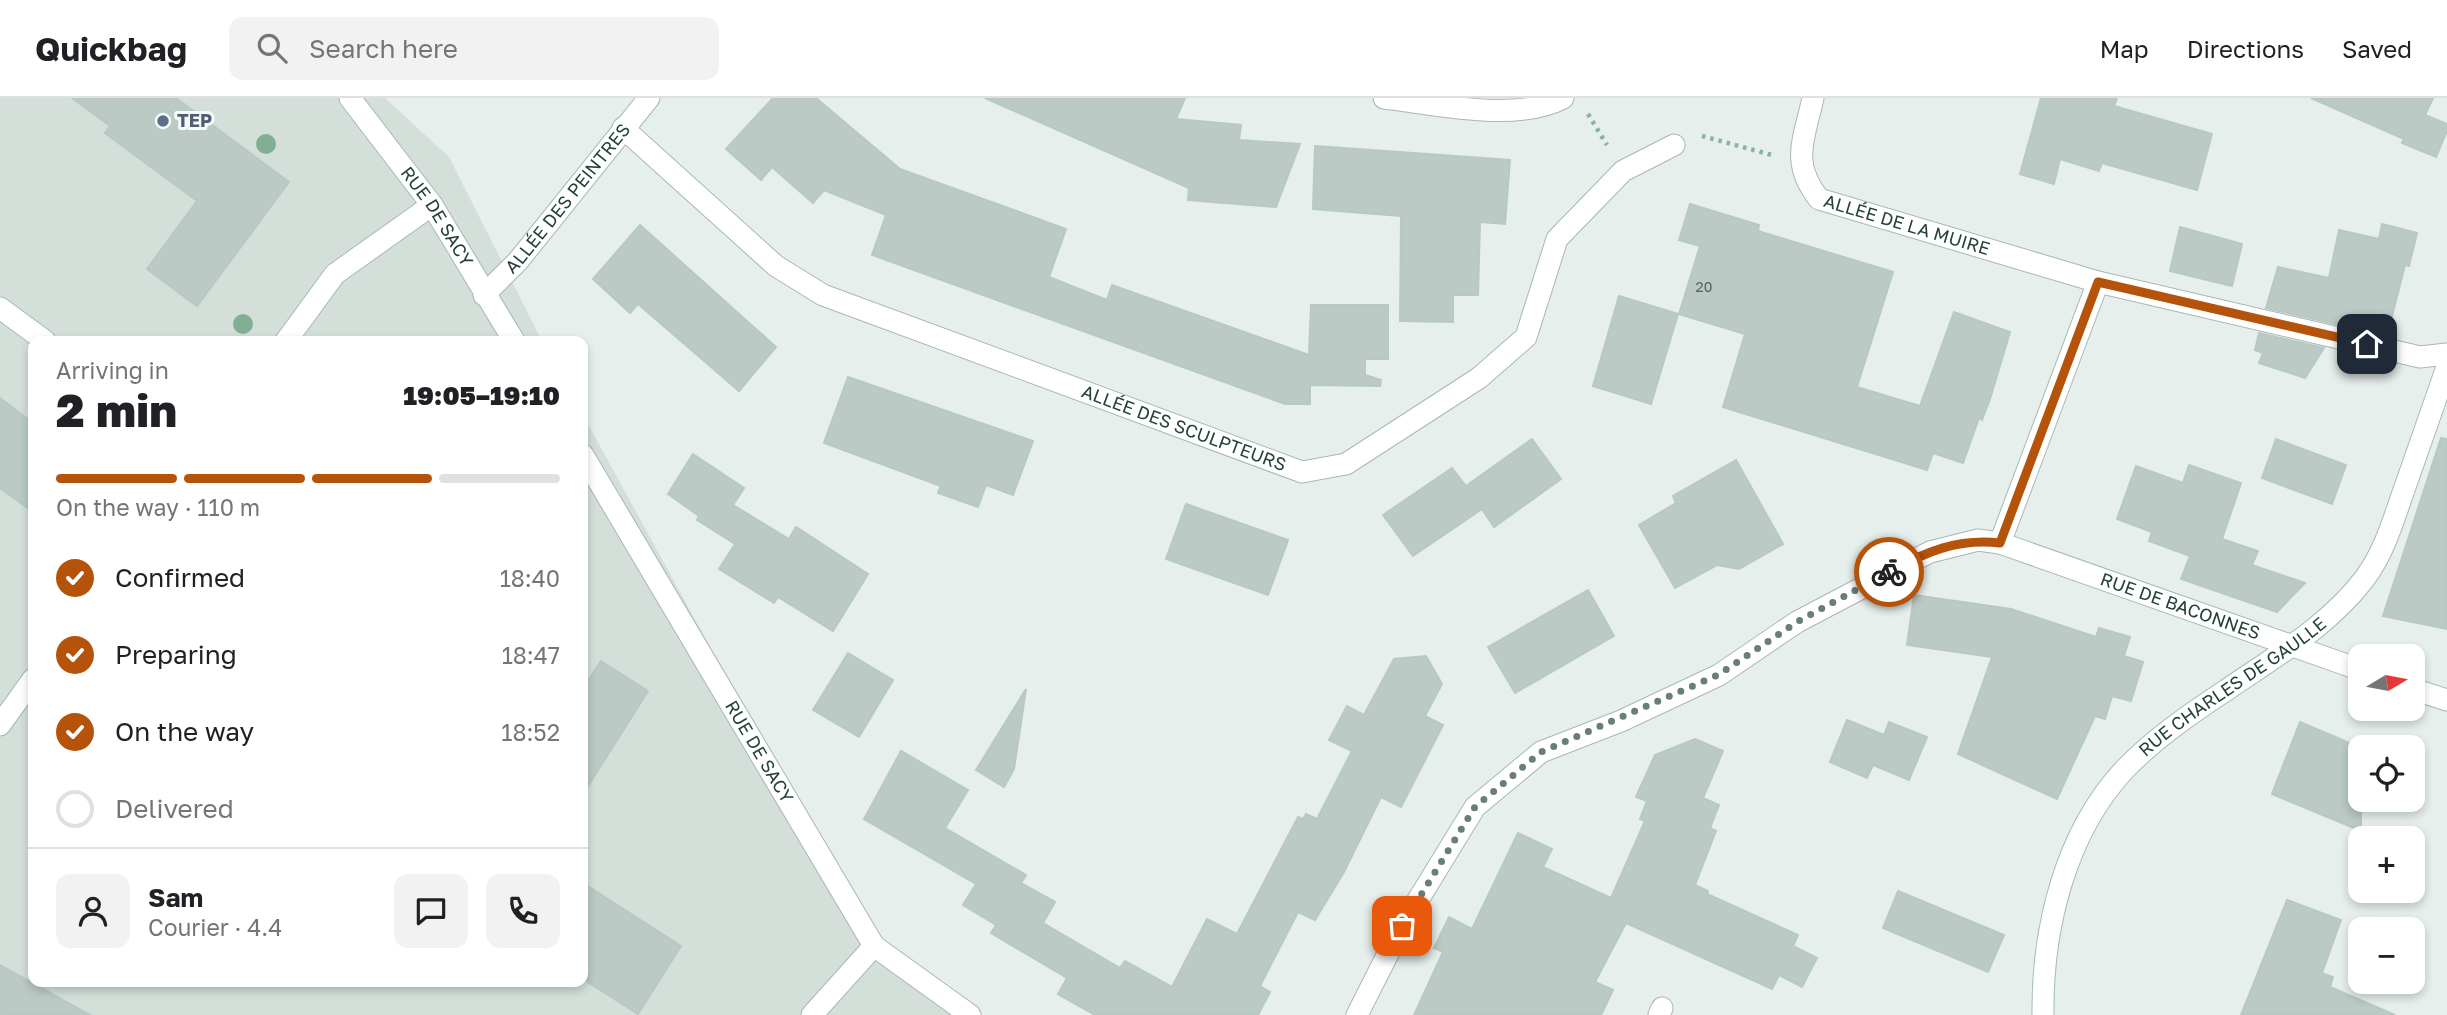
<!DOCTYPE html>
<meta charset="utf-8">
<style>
body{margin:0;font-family:"Golos Text",sans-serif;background:#f2f2f2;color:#202124;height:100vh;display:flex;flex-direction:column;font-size:26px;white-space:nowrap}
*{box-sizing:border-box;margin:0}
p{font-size:23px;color:#757577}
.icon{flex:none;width:38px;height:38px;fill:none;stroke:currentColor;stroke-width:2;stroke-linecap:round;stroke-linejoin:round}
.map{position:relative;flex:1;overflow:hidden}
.drawer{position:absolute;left:28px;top:238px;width:560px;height:651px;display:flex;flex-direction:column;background:#fff;border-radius:14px;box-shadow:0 4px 10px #0003}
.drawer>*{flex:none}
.needle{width:46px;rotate:80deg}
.controls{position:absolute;left:2348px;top:546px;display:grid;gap:14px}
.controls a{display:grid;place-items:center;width:77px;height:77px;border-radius:14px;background:#fff;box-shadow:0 4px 10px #0003;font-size:35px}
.pin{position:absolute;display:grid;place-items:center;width:60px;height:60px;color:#fff;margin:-30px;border-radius:14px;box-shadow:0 4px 10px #0006}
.courier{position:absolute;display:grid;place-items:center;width:70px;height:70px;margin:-35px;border:5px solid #b45309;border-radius:50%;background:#fff;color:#222;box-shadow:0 2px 9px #0007}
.overview em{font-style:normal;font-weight:800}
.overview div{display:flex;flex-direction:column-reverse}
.overview{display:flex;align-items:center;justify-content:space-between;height:119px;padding:0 28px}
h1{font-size:46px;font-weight:800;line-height:52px}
.bar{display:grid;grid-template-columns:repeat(4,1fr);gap:10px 7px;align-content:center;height:84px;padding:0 28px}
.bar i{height:9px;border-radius:5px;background:#e0e0e0}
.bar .current{background:#b45309}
.bar p{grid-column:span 4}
.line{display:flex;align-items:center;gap:18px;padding:0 28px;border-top:2px solid #e0e0e0}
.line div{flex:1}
.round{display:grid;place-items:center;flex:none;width:74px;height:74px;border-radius:14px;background:#f2f2f2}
ol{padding:0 28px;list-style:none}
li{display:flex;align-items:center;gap:21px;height:77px}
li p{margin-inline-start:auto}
li .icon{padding:7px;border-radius:50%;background:#b45309;color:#fff;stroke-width:4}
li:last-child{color:#757577}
li i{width:38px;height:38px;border:4px solid #e0e0e0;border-radius:50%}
header{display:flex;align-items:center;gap:42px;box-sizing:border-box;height:98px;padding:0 35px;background:#fff;border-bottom:2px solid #e0e0e0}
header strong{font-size:33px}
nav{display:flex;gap:38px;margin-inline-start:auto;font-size:24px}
.search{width:490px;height:63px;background:#f2f2f2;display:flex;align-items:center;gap:18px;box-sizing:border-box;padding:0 24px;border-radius:14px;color:#757577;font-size:26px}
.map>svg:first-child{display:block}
.built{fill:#d4dfda}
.building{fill:#bbcac4;stroke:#b8c9c2;stroke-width:2}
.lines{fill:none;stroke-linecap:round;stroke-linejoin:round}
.street-casing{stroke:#a8b8b2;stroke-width:23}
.secondary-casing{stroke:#a4bbb3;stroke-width:23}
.path{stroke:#86b3a5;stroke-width:4.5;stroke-dasharray:3.5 5;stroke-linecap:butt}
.street{stroke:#fff;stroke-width:21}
.secondary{stroke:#fff;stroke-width:21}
.tree{fill:#80af93}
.done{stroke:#687f78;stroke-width:7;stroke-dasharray:0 12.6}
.route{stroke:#b45309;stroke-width:9}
.service-dot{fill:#5c6f8a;stroke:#f7fbf9;stroke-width:2.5}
.labels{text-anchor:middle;stroke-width:6;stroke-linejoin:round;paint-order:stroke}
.number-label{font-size:14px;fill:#4a645c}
.service-label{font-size:18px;font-weight:bold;fill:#4e5e75;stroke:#f7fbf9;text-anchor:start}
.street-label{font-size:18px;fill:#24423a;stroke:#f7fbf9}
</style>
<header>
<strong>Quickbag</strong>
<div class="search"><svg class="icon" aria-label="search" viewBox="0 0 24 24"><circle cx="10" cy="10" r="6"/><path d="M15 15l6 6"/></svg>Search here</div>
<nav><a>Map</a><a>Directions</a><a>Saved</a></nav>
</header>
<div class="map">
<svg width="2447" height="917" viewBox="0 0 2447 917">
<rect width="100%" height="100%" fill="#e6efeb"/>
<!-- built -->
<path class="built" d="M 0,0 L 385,0 L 449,59 L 542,243 L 33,243 L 33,884 L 583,884 L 583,317 L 874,848 L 977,917 L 0,917 Z"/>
<!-- building -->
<g class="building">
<path d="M 72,0 L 176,0 L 289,84 L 197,208 L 147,171 L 197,103 L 105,35 L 110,28 Z"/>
<path d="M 773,0 L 816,0 L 900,71 L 1066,131 L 1049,179 L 1107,202 L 1112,187 L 1309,257 L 1311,207 L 1388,207 L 1388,261 L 1365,261 L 1365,277 L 1381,282 L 1380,288 L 1310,287 L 1310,306 L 1285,306 L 872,157 L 886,117 L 824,92 L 813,105 L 772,69 L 761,82 L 726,51 Z"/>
<path d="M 985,0 L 1185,0 L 1176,21 L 1241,27 L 1239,42 L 1300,46 L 1276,109 L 1188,102 L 1189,90 Z"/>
<path d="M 2041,0 L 2117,0 L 2114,8 L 2212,36 L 2197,92 L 2102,65 L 2099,73 L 2060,61 L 2054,86 L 2020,76 Z"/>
<path d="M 2311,0 L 2433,0 L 2425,17 L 2447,26 L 2447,33 L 2436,59 L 2402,45 L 2404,41 Z"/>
<path d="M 1315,48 L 1510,62 L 1505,126 L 1480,124 L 1478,197 L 1453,197 L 1453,224 L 1400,223 L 1401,118 L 1313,111 Z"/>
<path d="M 1690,106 L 1759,127 L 1758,133 L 1893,174 L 1857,289 L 1920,308 L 1954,214 L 2010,234 L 1990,301 L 1982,322 L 1979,320 L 1963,365 L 1933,355 L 1927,372 L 1723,309 L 1745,236 L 1679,216 L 1700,148 L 1679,142 Z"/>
<path d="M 2382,126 L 2417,135 L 2409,168 L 2405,167 L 2390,226 L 2347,216 L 2340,227 L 2266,210 L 2278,169 L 2329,180 L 2339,132 L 2379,141 Z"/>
<path d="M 640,127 L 776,249 L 739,293 L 638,206 L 630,215 L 593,181 Z"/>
<path d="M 2180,129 L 2242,146 L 2232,188 L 2170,173 Z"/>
<path d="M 1619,198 L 1678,216 L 1651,306 L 1593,288 Z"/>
<path d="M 2259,235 L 2324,250 L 2305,280 L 2259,265 L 2263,255 L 2255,252 Z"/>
<path d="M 848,279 L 1033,343 L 1013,397 L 986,387 L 978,409 L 938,395 L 941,388 L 824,345 Z"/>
<path d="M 0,300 L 33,325 L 33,414 L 0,390 Z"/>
<path d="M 2441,340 L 2447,341 L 2447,531 L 2383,518 Z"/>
<path d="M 1532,341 L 1561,381 L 1494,429 L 1482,411 L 1413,458 L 1383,417 L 1452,370 L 1466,388 Z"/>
<path d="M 2276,341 L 2346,367 L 2332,406 L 2262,380 Z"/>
<path d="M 693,356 L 744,390 L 733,407 L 789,441 L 796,429 L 868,476 L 833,533 L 778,499 L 774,505 L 719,471 L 735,446 L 697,422 L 699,418 L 668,396 Z"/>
<path d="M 1736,362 L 1783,446 L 1739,471 L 1717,467 L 1675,490 L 1639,427 L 1676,405 L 1673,398 Z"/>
<path d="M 2189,367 L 2241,385 L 2222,441 L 2258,453 L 2252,467 L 2305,485 L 2277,514 L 2181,481 L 2190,458 L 2149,443 L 2152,434 L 2117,421 L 2136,368 L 2183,385 Z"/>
<path d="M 1186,406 L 1288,442 L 1268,497 L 1166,461 Z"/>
<path d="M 1588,492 L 1614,538 L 1515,595 L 1488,549 Z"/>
<path d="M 1914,497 L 2011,511 L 2096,539 L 2099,530 L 2130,539 L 2124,558 L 2143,564 L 2131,603 L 2112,598 L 2105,621 L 2095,618 L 2057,701 L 1958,656 L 1992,559 L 1907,547 Z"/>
<path d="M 848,555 L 893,582 L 859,639 L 813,612 Z"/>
<path d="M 1426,558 L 1442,586 L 1425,618 L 1443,627 L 1401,709 L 1381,699 L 1344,774 L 1315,822 L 1298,814 L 1260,888 L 1270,894 L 1258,917 L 1095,917 L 1058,896 L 1067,880 L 991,835 L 996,827 L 963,807 L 976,786 L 864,721 L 901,653 L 968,692 L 945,730 L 1026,777 L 1021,785 L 1055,804 L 1043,825 L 1120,870 L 1125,863 L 1172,889 L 1207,821 L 1237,836 L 1298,719 L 1303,721 L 1306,716 L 1317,721 L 1352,653 L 1329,642 L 1347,608 L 1364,617 L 1394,561 Z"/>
<path d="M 601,563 L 648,593 L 583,696 L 583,591 Z"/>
<path d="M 1026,591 L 1014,671 L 1004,689 L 976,672 Z"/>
<path d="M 1847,622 L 1884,637 L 1889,624 L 1927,639 L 1909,682 L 1873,667 L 1867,680 L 1830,664 Z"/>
<path d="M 2300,624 L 2361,650 L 2361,733 L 2272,696 Z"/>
<path d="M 1695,641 L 1723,653 L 1703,700 L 1719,707 L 1710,730 L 1716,733 L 1695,787 L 1708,793 L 1707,796 L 1798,837 L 1793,848 L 1817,860 L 1802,889 L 1779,877 L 1772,891 L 1626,825 L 1595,884 L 1613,892 L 1601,917 L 1414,917 L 1443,854 L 1434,850 L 1449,819 L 1472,831 L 1518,735 L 1552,751 L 1543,769 L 1611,800 L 1645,723 L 1640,721 L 1647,703 L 1636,699 L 1655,657 Z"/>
<path d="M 583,785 L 681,848 L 638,916 L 583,881 Z"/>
<path d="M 1898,793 L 2004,837 L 1988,874 L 1883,830 Z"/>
<path d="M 2287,802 L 2341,822 L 2322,875 L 2333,879 L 2330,889 L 2395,917 L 2241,917 Z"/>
<path d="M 0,867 L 90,917 L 0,917 Z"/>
</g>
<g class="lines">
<defs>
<g id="street">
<path id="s1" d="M 350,0 L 432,107 L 514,243"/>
<path d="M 1384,0 C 1436,6 1516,25 1563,0"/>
<path id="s2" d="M 1813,0 C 1804,42 1790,64 1819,101 L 2098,184 L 2420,259 L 2447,256"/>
<path id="s3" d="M 623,30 L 776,168 L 823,197 L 1302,374 L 1346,366 L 1479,280 L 1526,239 L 1557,141 L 1623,73 L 1674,47"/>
<path id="s4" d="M 484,197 L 518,163 L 649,0"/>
<path d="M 0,210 L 45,243"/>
<path d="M 286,243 L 335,176 L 432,107"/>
<path id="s5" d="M 583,357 L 874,848 L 970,917"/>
<path id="s6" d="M 2000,445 L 2361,572"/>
<path d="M 2413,591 L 2447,602"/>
<path d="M 0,627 L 33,581"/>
<path d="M 812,917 L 874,848"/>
<path d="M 1357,917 L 1402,828 L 1475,709 L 1541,654 L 1621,623 L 1719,577 L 1797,524 L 1930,454 L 1978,442 L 2000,445 L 2098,184"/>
<path d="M 1659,917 L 1662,910"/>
</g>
<g id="secondary">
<path id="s7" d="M 2043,917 C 2042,831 2065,735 2125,671 C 2154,641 2190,616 2225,593 C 2274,559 2328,529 2365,480 C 2385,453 2394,420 2405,389 C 2419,349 2433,309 2447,269"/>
</g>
</defs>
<!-- street casing -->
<use href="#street" class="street-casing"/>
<!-- secondary casing -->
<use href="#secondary" class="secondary-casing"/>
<!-- path -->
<g class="path">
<path d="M 1588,16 L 1607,47"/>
<path d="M 1702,38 L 1772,57"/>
</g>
<!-- street -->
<use href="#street" class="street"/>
<!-- secondary -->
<use href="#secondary" class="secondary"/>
</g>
<!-- trees -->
<g class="tree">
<circle cx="266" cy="46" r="10"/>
<circle cx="243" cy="226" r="10"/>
</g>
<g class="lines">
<!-- done -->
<path class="done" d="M 1402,828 L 1475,709 L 1541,654 L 1718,577 L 1797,524 L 1889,474"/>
<!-- route -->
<path class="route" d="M 1889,474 C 1925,454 1958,440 2000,445 L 2098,184 L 2367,246"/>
</g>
<!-- markers -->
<circle class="service-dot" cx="163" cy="23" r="7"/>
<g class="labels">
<!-- number labels -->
<g class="number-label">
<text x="1704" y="194">20</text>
</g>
<!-- service labels -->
<g class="service-label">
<text x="177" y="29">TEP</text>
</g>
<!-- street labels -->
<g class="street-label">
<text dy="6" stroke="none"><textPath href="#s4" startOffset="128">ALLÉE DES PEINTRES</textPath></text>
<text dy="6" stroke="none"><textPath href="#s1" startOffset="147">RUE DE SACY</textPath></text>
<text dy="6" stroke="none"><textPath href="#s2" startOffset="198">ALLÉE DE LA MUIRE</textPath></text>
<text dy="6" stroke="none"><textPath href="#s3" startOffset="646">ALLÉE DES SCULPTEURS</textPath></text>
<text dy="6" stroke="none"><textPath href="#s6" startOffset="191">RUE DE BACONNES</textPath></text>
<text dy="6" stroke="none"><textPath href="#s7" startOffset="401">RUE CHARLES DE GAULLE</textPath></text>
<text dy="6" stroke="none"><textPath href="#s5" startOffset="345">RUE DE SACY</textPath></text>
</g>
</g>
</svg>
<div class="controls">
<a><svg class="needle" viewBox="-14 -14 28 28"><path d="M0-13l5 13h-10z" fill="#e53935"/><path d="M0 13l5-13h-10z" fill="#757577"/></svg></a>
<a><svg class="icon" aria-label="locate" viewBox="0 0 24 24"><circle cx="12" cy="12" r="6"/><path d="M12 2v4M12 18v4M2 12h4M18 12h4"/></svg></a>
<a>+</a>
<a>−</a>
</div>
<div class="pin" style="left:1402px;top:828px;background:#ea580c"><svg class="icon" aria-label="bag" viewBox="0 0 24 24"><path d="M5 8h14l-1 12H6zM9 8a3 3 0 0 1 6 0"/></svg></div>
<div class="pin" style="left:2367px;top:246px;background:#1f2937"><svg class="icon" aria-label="home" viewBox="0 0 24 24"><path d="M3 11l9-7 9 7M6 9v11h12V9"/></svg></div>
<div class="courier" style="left:1889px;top:474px"><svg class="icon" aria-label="bike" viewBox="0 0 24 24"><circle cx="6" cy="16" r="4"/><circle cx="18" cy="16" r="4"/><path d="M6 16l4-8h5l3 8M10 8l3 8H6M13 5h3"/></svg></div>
<section class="drawer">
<div class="overview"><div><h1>2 min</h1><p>Arriving in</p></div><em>19:05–19:10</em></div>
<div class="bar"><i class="current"></i><i class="current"></i><i class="current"></i><i></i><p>On the way · 110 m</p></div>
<ol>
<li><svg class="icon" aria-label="check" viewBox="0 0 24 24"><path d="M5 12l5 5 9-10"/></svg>Confirmed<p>18:40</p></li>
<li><svg class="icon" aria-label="check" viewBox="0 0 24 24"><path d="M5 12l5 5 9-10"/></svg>Preparing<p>18:47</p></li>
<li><svg class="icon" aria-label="check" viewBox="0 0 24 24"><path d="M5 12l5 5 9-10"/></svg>On the way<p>18:52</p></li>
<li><i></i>Delivered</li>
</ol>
<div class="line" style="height:126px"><a class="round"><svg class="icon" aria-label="person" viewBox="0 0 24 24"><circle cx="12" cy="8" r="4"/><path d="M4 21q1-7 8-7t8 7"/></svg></a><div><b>Sam</b><p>Courier · 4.4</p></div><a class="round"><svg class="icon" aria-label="chat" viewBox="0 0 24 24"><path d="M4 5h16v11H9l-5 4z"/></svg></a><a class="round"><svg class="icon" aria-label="phone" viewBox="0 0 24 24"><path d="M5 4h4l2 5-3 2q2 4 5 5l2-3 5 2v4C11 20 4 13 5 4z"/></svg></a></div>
</section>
</div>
